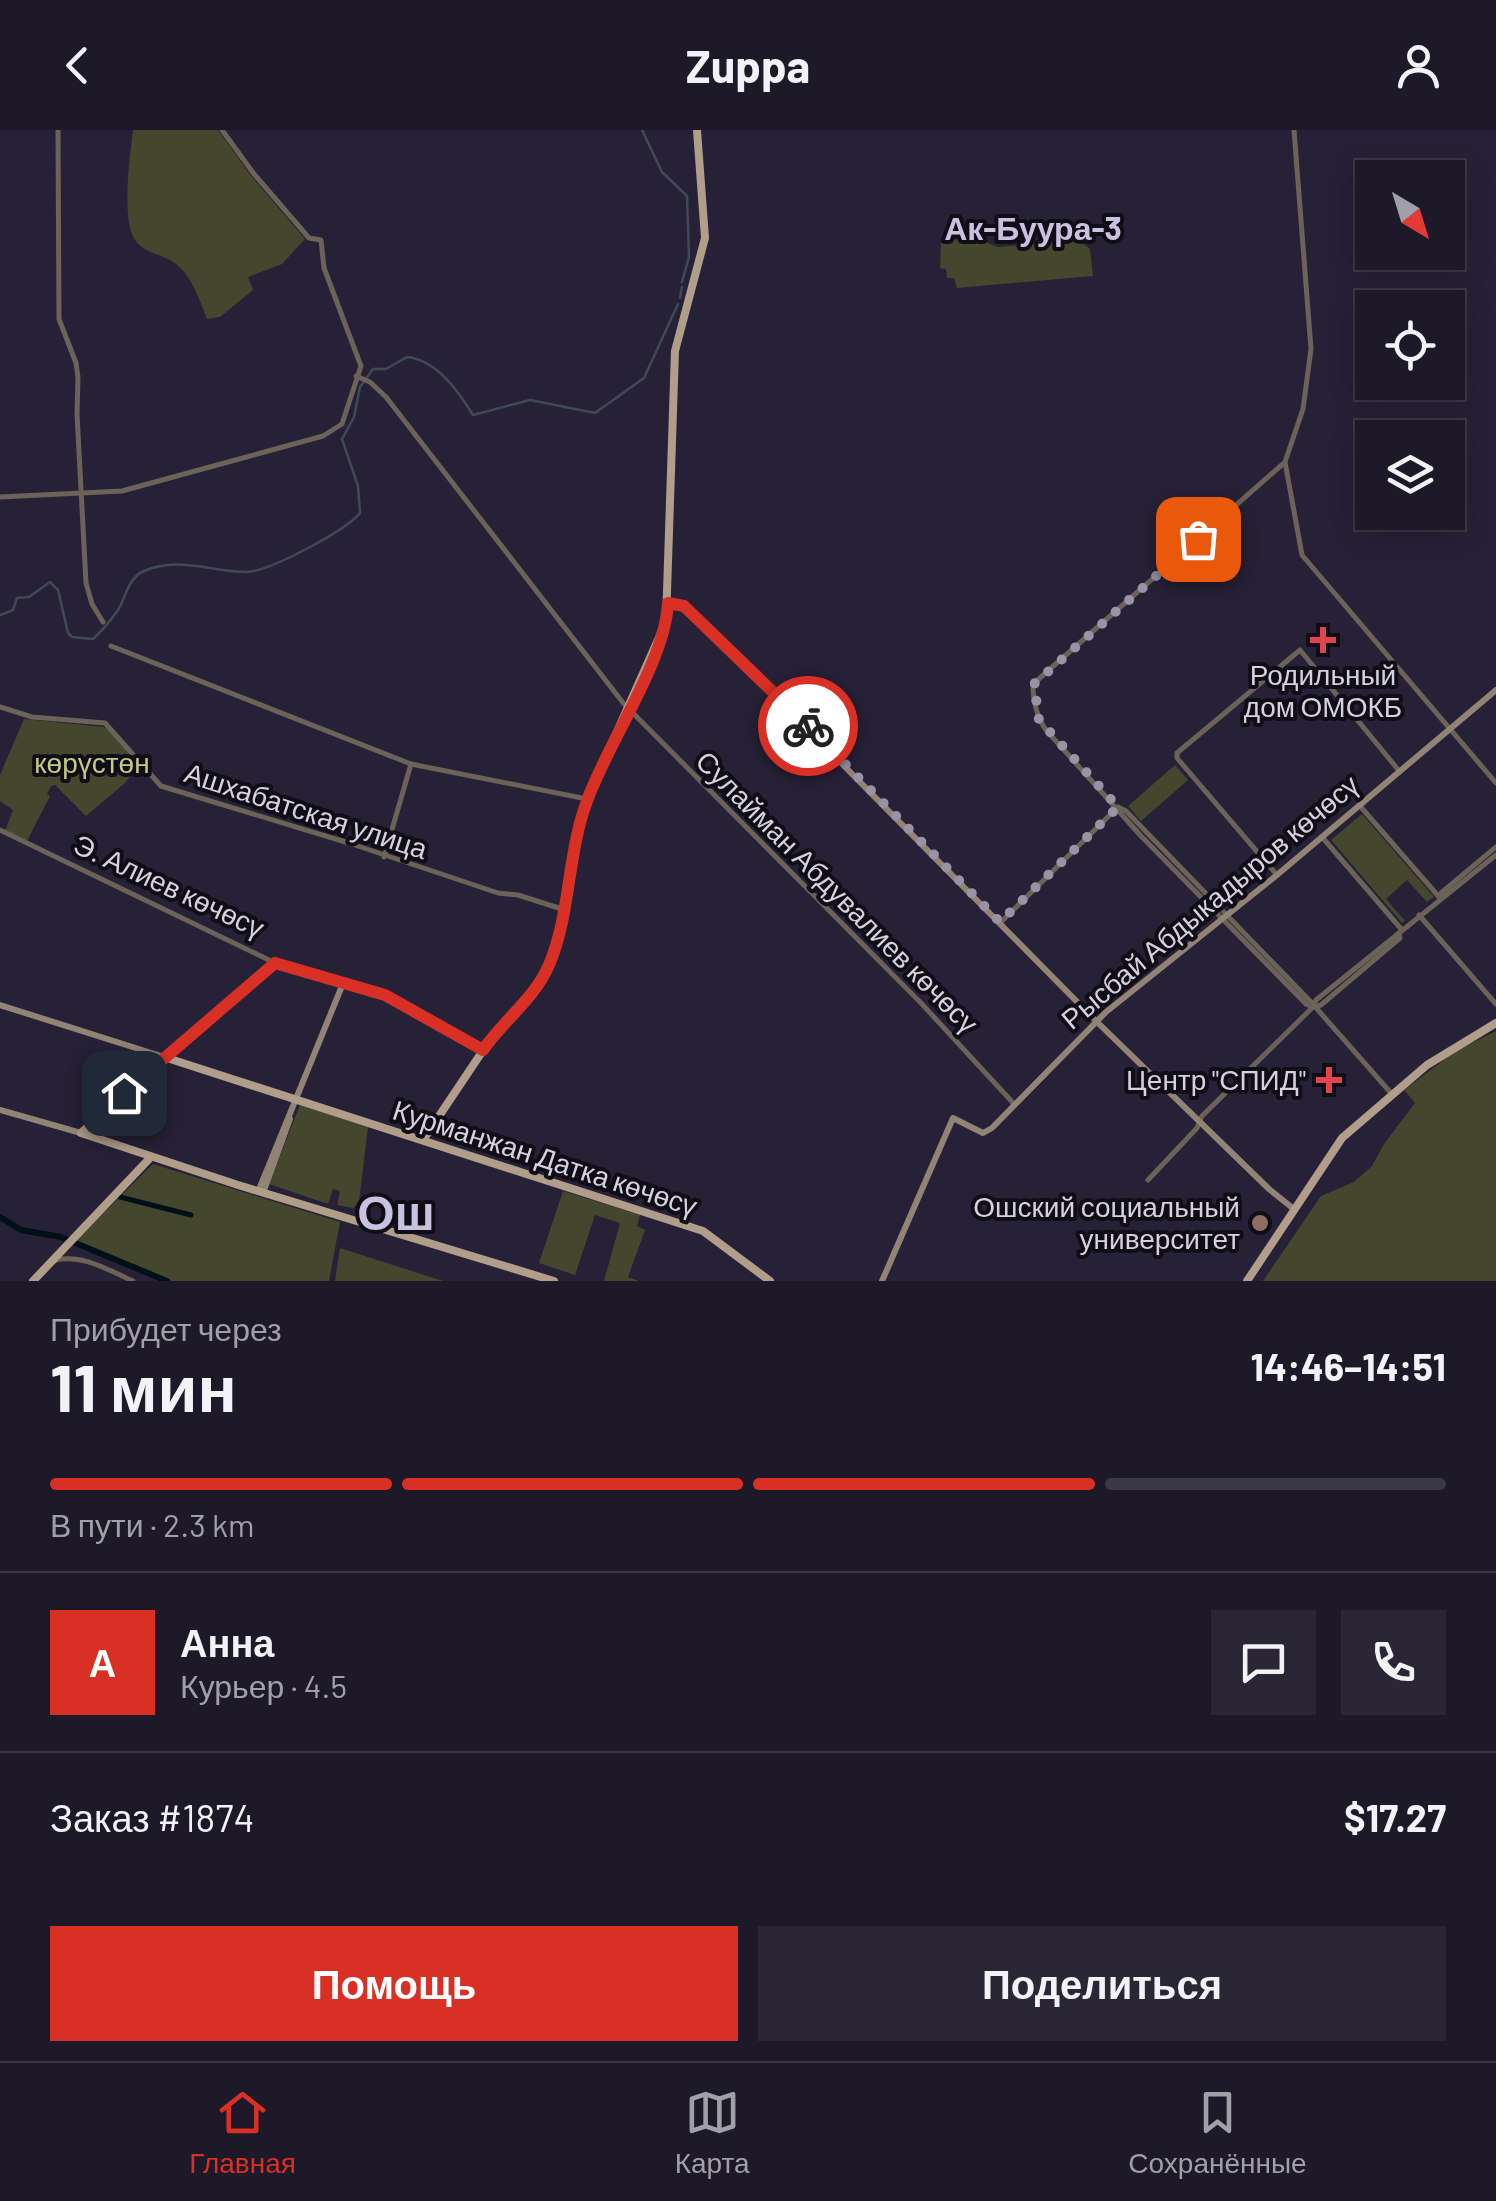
<!DOCTYPE html>
<html lang="ru">
<meta charset="utf-8">
<style>
body{margin:0;font-family:Barlow,sans-serif;background:#2a2635;color:#f1f3f6;height:100vh;display:flex;flex-direction:column;font-size:38px;white-space:nowrap}
*{box-sizing:border-box;margin:0}
p{font-size:32px;color:#a0a0a8}
.icon{flex:none;width:55px;height:55px;fill:none;stroke:currentColor;stroke-width:2;stroke-linecap:round;stroke-linejoin:round}
.map{position:relative;height:1151px;overflow:hidden}
.side{display:flex;flex-direction:column;background:#1d1929;flex:1}
.side>*{flex:none}
.needle{width:65px;rotate:142deg}
.buttons{position:absolute;left:1355px;top:30px;display:grid;gap:20px}
.buttons a{display:grid;place-items:center;width:110px;height:110px;border-radius:0px;background:#1d1929;box-shadow:0 5px 25px #0003,0 0 0 2px #3b3846;font-size:50px}
.pin{position:absolute;display:grid;place-items:center;width:85px;height:85px;color:#fff;margin:-42px;border-radius:20px;box-shadow:0 5px 15px #0006}
.courier{position:absolute;display:grid;place-items:center;width:100px;height:100px;margin:-50px;border:8px solid #d93025;border-radius:50%;background:#fff;color:#222;box-shadow:0 2px 12px #0007}
.head em{font-style:normal;font-weight:700}
.head div{display:flex;flex-direction:column-reverse}
.head{display:flex;align-items:center;justify-content:space-between;height:170px;padding:0 50px}
h1{font-size:65px;font-weight:700;line-height:75px}
.bar{display:grid;grid-template-columns:repeat(4,1fr);gap:15px 10px;align-content:center;height:120px;padding:0 50px}
.bar i{height:12px;border-radius:8px;background:#3b3846}
.bar .selected{background:#d93025}
.bar p{grid-column:span 4}
.line{display:flex;align-items:center;gap:25px;padding:0 50px;border-top:2px solid #3b3846}
.line div{flex:1}
.round{display:grid;place-items:center;flex:none;width:105px;height:105px;border-radius:0px;background:#2a2635}
.cta{display:flex;gap:20px;margin-top:auto;padding:20px 50px}
.cta a{flex:1;height:115px;border-radius:0px;background:#d93025;color:#fff;font-size:40px;font-weight:700;line-height:115px;text-align:center}
.cta a+a{background:#2a2635;color:#f1f3f6}
header{display:flex;justify-content:space-between;align-items:center;height:130px;padding:0 50px;background:#1d1929;font-size:45px;font-weight:700}
.menu{display:flex;justify-content:space-around;align-items:center;height:140px;border-top:2px solid #3b3846;background:#1d1929;font-size:28px;color:#a0a0a8}
.menu a{display:grid;justify-items:center;gap:5px}
.menu .selected{color:#d93025}
.map>svg:first-child{display:block}
.green{fill:#44462e}
.lines{fill:none;stroke-linecap:round;stroke-linejoin:round}
.stream{stroke:#404a55;stroke-width:2.5}
.canal{stroke:#001019;stroke-width:5}
.river{stroke:#001019;stroke-width:6}
.tertiary{stroke:#6b6258;stroke-width:5}
.secondary{stroke:#928475;stroke-width:6}
.primary{stroke:#b09e8a;stroke-width:8}
.done{stroke:#9893a5;stroke-width:10;stroke-dasharray:0 18}
.route{stroke:#d93025;stroke-width:12}
.health-dot{fill:#e0444e;stroke:#0f0d16;stroke-width:4}
.education-dot{fill:#8d6e63;stroke:#0f0d16;stroke-width:4}
.labels{text-anchor:middle;stroke-width:8;stroke-linejoin:round;paint-order:stroke}
.poi-label{font-size:28px;fill:#d5d1e0;stroke:#0f0d16;text-anchor:end}
.park-label{font-size:28px;fill:#c2ca86;stroke:#0f0d16}
.street-label{font-size:28px;fill:#d5d1e0;stroke:#0f0d16}
.quarter-label{font-size:32px;font-weight:bold;fill:#c8c1df;stroke:#0f0d16}
.town-label{font-size:48px;font-weight:bold;fill:#c8c1df;stroke:#0f0d16}
</style>
<header><svg class="icon" aria-label="back" viewBox="0 0 24 24"><path d="M15 5l-7 7 7 7"/></svg>Zuppa<svg class="icon" aria-label="person" viewBox="0 0 24 24"><circle cx="12" cy="8" r="4"/><path d="M4 21q1-7 8-7t8 7"/></svg></header>
<div class="map">
<svg width="1496" height="1151" viewBox="0 0 1496 1151">
<rect width="100%" height="100%" fill="#272137"/>
<!-- green -->
<g class="green">
<path d="M 133,0 L 218,0 L 252,47 L 305,109 L 282,134 L 248,147 L 253,160 L 220,187 L 207,189 C 199,169 193,148 176,134 C 164,124 144,124 135,110 C 121,88 130,26 133,0 Z"/>
<path d="M 970,106 L 998,117 L 1078,110 L 1090,119 L 1093,146 L 957,158 L 954,148 L 947,148 L 946,139 L 940,138 L 941,113 Z"/>
<path d="M 24,589 L 104,597 L 116,605 L 138,636 L 125,653 L 86,686 L 55,655 L 51,656 L 47,664 L 50,666 L 26,713 L 5,701 L 13,680 L 0,671 L 0,645 Z"/>
<path d="M 1175,635 L 1188,650 L 1141,691 L 1128,676 Z"/>
<path d="M 1362,684 L 1434,767 L 1427,772 L 1407,750 L 1386,769 L 1405,791 L 1402,793 L 1331,710 Z"/>
<path d="M 1496,901 L 1496,1151 L 1263,1151 L 1321,1066 L 1354,1052 L 1372,1036 L 1384,1014 L 1415,973 L 1404,960 L 1456,921 Z"/>
<path d="M 300,975 L 368,997 L 359,1072 L 353,1078 L 337,1075 L 340,1061 L 333,1059 L 328,1074 L 269,1054 Z"/>
<path d="M 153,1034 L 340,1092 L 329,1151 L 171,1151 L 75,1111 Z"/>
<path d="M 563,1061 L 640,1085 L 637,1096 L 645,1100 L 628,1147 L 639,1151 L 604,1151 L 620,1093 L 595,1085 L 575,1145 L 539,1133 Z"/>
<path d="M 340,1118 L 443,1151 L 335,1151 Z"/>
</g>
<g class="lines">
<!-- stream -->
<g class="stream">
<path d="M 642,0 L 662,42 L 687,66 L 689,127 L 682,152"/>
<path d="M 680,168 L 682,157"/>
<path d="M 0,485 L 13,480 L 17,468 L 29,467 L 50,452 L 58,460 L 68,503 L 72,507 L 93,509 C 102,501 111,490 118,480 C 125,468 129,448 142,442 C 177,425 211,442 247,442 C 270,441 347,400 360,383 L 358,356 L 342,309 L 354,287 L 360,257 L 373,239 L 386,239 L 407,227 C 437,230 458,261 473,285 L 530,270 L 595,283 L 644,248 L 678,174"/>
</g>
<!-- canal -->
<path class="canal" d="M 120,1067 L 191,1085"/>
<!-- river -->
<path class="river" d="M 0,1087 L 21,1100 L 61,1107 L 167,1151"/>
<!-- tertiary -->
<g class="tertiary">
<path d="M 58,0 L 59,189 L 76,233 L 78,247 L 77,284 L 86,453 L 92,474 L 103,492"/>
<path d="M 1294,0 L 1311,219 L 1303,279 L 1285,332 L 1033,554 C 1033,571 1036,586 1046,600 L 1141,706 L 1306,874 L 1313,877"/>
<path d="M 356,246 L 370,252 L 386,267 L 624,574 L 921,873 L 1015,975"/>
<path d="M 1285,332 L 1302,425 L 1496,653"/>
<path d="M 0,367 L 122,361 L 323,306 L 342,294 L 361,236 L 324,138 L 321,110 L 309,108 L 254,44 L 222,0"/>
<path d="M 111,516 L 411,634 L 587,669"/>
<path d="M 0,577 L 32,587 L 105,593 L 161,656 L 352,714 L 498,763 L 518,765 L 565,780"/>
<path d="M 1360,676 L 1440,768"/>
<path d="M 1120,678 L 1126,681 L 1310,871 L 1391,963"/>
<path d="M 0,700 L 275,833"/>
<path d="M 1322,707 L 1402,800"/>
<path d="M 384,727 L 411,634"/>
<path d="M 1277,745 L 1177,628 L 1177,623 L 1300,520 L 1400,642"/>
<path d="M 1440,768 L 1441,763 L 1496,717"/>
<path d="M 1419,785 L 1496,874"/>
<path d="M 1000,793 L 1118,677"/>
<path d="M 1313,877 L 1321,875 L 1400,808 L 1399,803"/>
<path d="M 1148,1050 L 1197,998 L 1202,986 L 1313,877 L 1316,870 L 1496,725"/>
<path d="M 56,1130 C 83,1124 108,1140 133,1151"/>
</g>
<!-- secondary -->
<g class="secondary">
<path d="M 669,473 L 684,476 L 697,487 L 1096,891 L 1269,1059 L 1295,1080"/>
<path d="M 0,875 L 164,927 L 275,833 L 385,865 L 483,920"/>
<path d="M 0,980 L 81,1003"/>
<path d="M 258,1062 L 344,851"/>
<path d="M 263,1063 L 290,989"/>
<path d="M 882,1151 L 953,988 L 983,1003 L 992,998 L 1106,882 L 1277,745 L 1496,560"/>
</g>
<!-- primary -->
<g class="primary">
<path d="M 423,1010 L 492,907 L 536,857 L 550,833 L 565,780 L 572,728 L 587,669 L 666,492 L 675,221 L 705,108 L 697,0"/>
<path d="M 33,1151 L 150,1028"/>
<path d="M 554,1151 L 238,1055 L 81,1003 L 164,927 L 703,1101 L 770,1151"/>
<path d="M 1247,1151 L 1342,1008 L 1427,935 L 1496,893"/>
</g>
</g>
<g class="lines">
<!-- done -->
<path class="done" d="M 808,596 L 1000,792 L 1118,677 L 1039,590 L 1034,554 L 1198,409"/>
<!-- route -->
<path class="route" d="M 124,963 L 275,833 L 385,865 L 483,920 C 503,891 535,868 549,835 C 571,783 567,724 587,671 C 608,612 665,532 668,473 L 684,476 L 808,596"/>
</g>
<!-- markers -->
<g class="health-dot">
<path d="M1318 495h10v10h10v10h-10v10h-10v-10h-10v-10h10z"/>
<path d="M1324 935h10v10h10v10h-10v10h-10v-10h-10v-10h10z"/>
</g>
<circle class="education-dot" cx="1260" cy="1093" r="10"/>
<g class="labels">
<!-- poi labels -->
<g class="poi-label">
<text x="1323" y="555" text-anchor="middle">Родильный<tspan x="1323" dy="32">дом ОМОКБ</tspan></text>
<text x="1306" y="960">Центр "СПИД"</text>
<text x="1240" y="1087">Ошский социальный<tspan x="1240" dy="32">университет</tspan></text>
</g>
<!-- park labels -->
<g class="park-label">
<text x="92" y="643">көрүстөн</text>
</g>
<!-- street labels -->
<g class="street-label">
<text transform="translate(306 681) rotate(18)" y="10">Ашхабатская улица</text>
<text transform="translate(169 756) rotate(25)" y="10">Э. Алиев көчөсү</text>
<text transform="translate(837 762) rotate(45)" y="10">Сулайман Абдувалиев көчөсү</text>
<text transform="translate(1210 772) rotate(-40)" y="10">Рысбай Абдыкадыров көчөсү</text>
<text transform="translate(545 1028) rotate(18)" y="10">Курманжан Датка көчөсү</text>
</g>
<!-- quarter labels -->
<g class="quarter-label">
<text x="1033" y="110">Ак-Буура-3</text>
</g>
<!-- town labels -->
<g class="town-label">
<text x="396" y="1100">Ош</text>
</g>
</g>
</svg>
<div class="buttons">
<a><svg class="needle" viewBox="-14 -14 28 28"><path d="M0-13l5 13h-10z" fill="#e53935"/><path d="M0 13l5-13h-10z" fill="#a0a0a8"/></svg></a>
<a><svg class="icon" aria-label="locate" viewBox="0 0 24 24"><circle cx="12" cy="12" r="6"/><path d="M12 2v4M12 18v4M2 12h4M18 12h4"/></svg></a>
<a><svg class="icon" aria-label="layers" viewBox="0 0 24 24"><path d="M12 4l9 5-9 5-9-5zM3 14l9 5 9-5"/></svg></a>
</div>
<div class="pin" style="left:1198px;top:409px;background:#ea580c"><svg class="icon" aria-label="bag" viewBox="0 0 24 24"><path d="M5 8h14l-1 12H6zM9 8a3 3 0 0 1 6 0"/></svg></div>
<div class="pin" style="left:124px;top:963px;background:#1f2937"><svg class="icon" aria-label="home" viewBox="0 0 24 24"><path d="M3 11l9-7 9 7M6 9v11h12V9"/></svg></div>
<div class="courier" style="left:808px;top:596px"><svg class="icon" aria-label="bike" viewBox="0 0 24 24"><circle cx="6" cy="16" r="4"/><circle cx="18" cy="16" r="4"/><path d="M6 16l4-8h5l3 8M10 8l3 8H6M13 5h3"/></svg></div>
</div>
<section class="side">
<div class="head"><div><h1>11 мин</h1><p>Прибудет через</p></div><em>14:46–14:51</em></div>
<div class="bar"><i class="selected"></i><i class="selected"></i><i class="selected"></i><i></i><p>В пути · 2.3 km</p></div>
<div class="line" style="height:180px"><b class="round" style="background:#d93025;color:#fff">А</b><div><b>Анна</b><p>Курьер · 4.5</p></div><a class="round"><svg class="icon" aria-label="chat" viewBox="0 0 24 24"><path d="M4 5h16v11H9l-5 4z"/></svg></a><a class="round"><svg class="icon" aria-label="phone" viewBox="0 0 24 24"><path d="M5 4h4l2 5-3 2q2 4 5 5l2-3 5 2v4C11 20 4 13 5 4z"/></svg></a></div>
<div class="line" style="height:130px"><div>Заказ #1874</div><b>$17.27</b></div>
<div class="cta"><a>Помощь</a><a>Поделиться</a></div>
</section>
<nav class="menu">
<a class="selected"><svg class="icon" aria-label="home" viewBox="0 0 24 24"><path d="M3 11l9-7 9 7M6 9v11h12V9"/></svg>Главная</a>
<a><svg class="icon" aria-label="map" viewBox="0 0 24 24"><path d="M3 6l6-2 6 2 6-2v14l-6 2-6-2-6 2zM9 4v14M15 6v14"/></svg>Карта</a>
<a><svg class="icon" aria-label="saved" viewBox="0 0 24 24"><path d="M7 4h10v16l-5-4-5 4z"/></svg>Сохранённые</a>
</nav>
